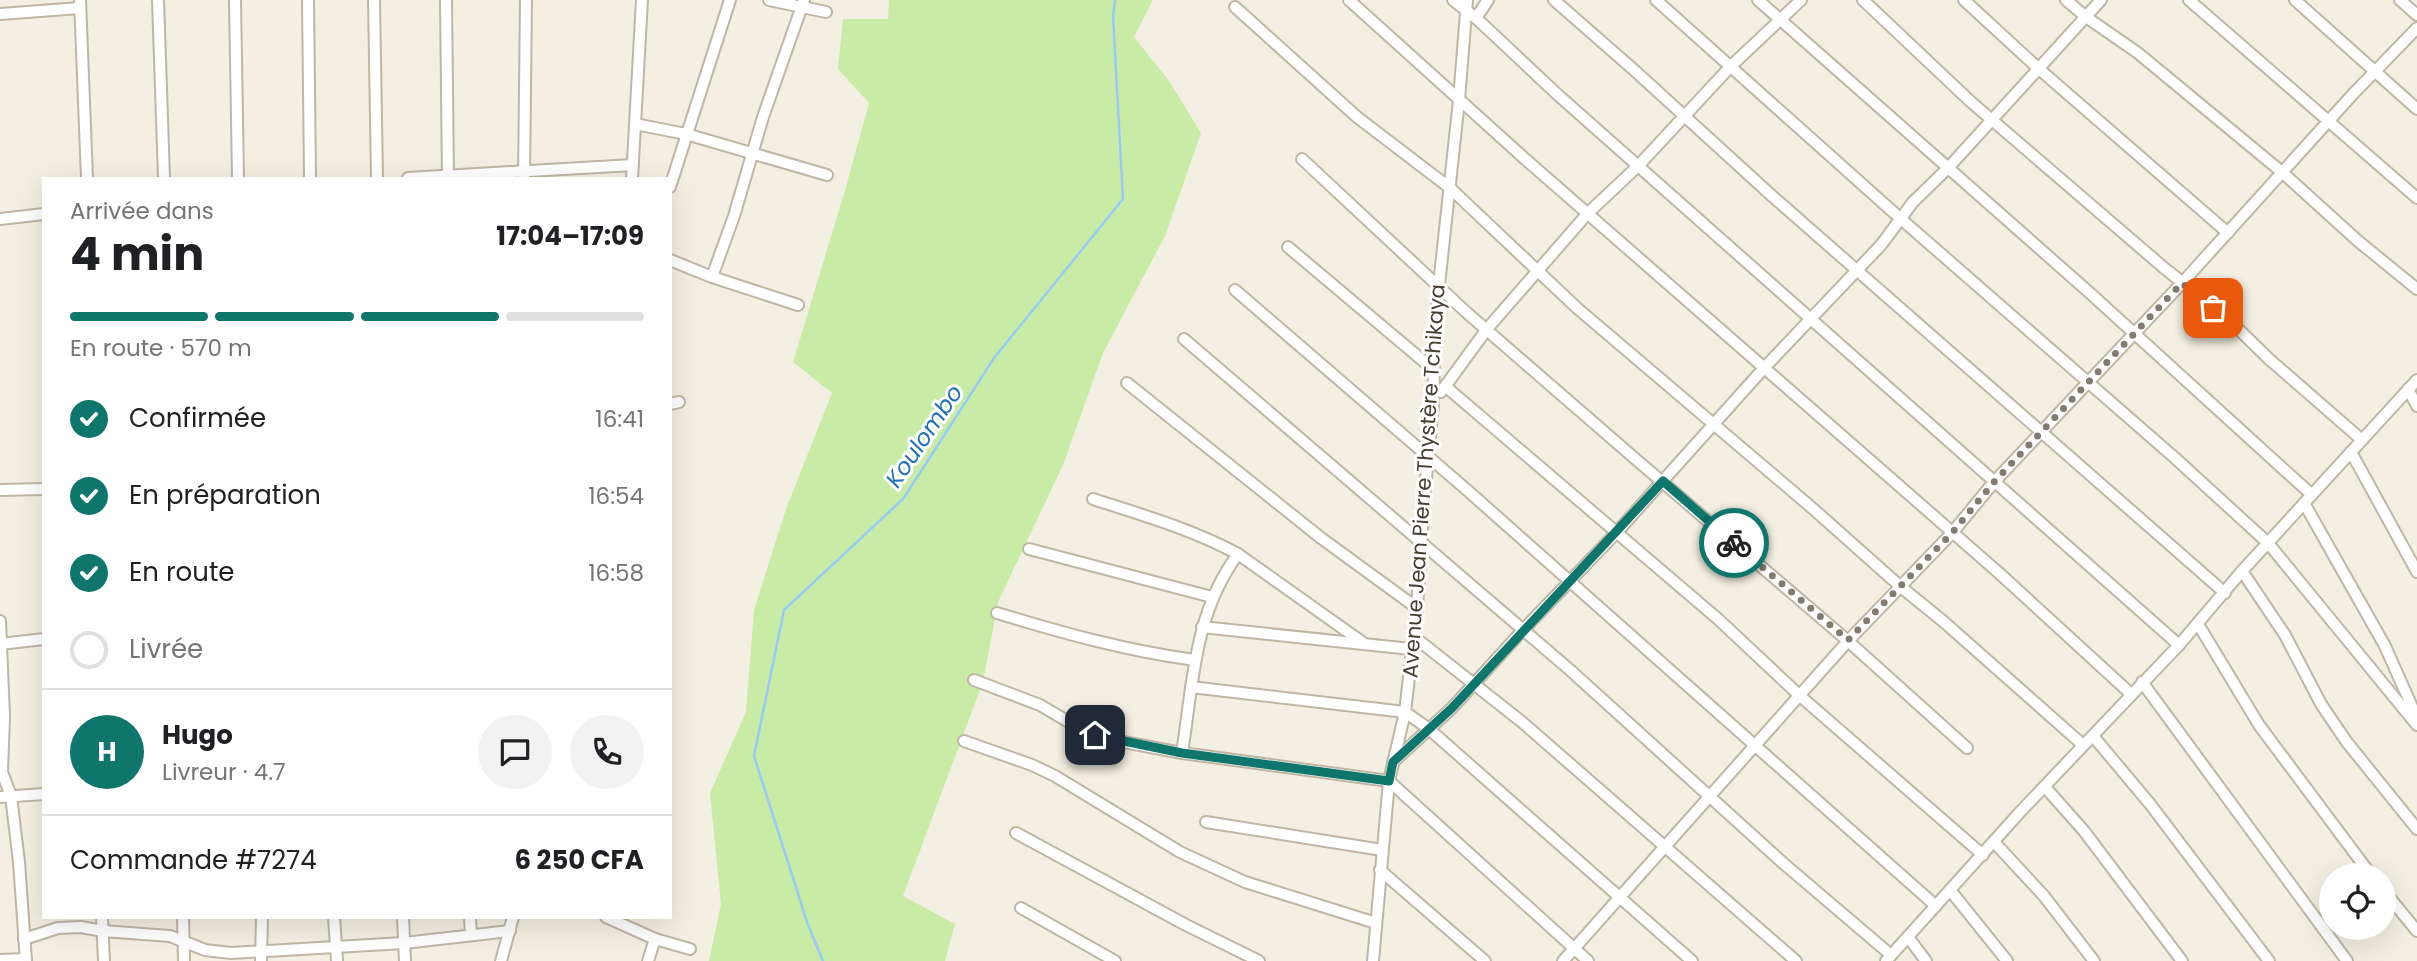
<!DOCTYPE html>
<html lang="fr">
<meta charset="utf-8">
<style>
body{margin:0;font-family:Poppins,sans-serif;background:#f2f2f2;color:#202124;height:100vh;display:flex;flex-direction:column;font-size:26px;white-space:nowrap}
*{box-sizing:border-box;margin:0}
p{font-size:23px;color:#757577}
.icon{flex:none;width:38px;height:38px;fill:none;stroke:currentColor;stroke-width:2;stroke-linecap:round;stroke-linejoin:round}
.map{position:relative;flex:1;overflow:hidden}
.side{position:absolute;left:42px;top:177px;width:630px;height:742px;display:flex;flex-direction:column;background:#fff;border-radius:0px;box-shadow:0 7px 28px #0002}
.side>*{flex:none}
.tools{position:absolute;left:2319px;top:863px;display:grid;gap:14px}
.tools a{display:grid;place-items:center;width:77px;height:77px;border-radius:50%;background:#fff;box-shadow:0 7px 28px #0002;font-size:35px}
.pin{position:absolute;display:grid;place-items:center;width:60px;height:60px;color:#fff;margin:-30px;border-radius:14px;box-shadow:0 4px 10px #0006}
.courier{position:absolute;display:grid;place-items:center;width:70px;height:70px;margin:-35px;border:5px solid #0f766e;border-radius:50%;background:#fff;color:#222;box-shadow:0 2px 9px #0007}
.overview em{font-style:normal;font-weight:700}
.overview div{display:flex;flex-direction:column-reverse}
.overview{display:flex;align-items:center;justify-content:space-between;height:119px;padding:0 28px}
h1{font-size:46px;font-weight:700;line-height:52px}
.bar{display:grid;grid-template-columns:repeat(4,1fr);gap:10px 7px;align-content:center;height:84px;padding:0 28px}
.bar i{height:9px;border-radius:5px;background:#e0e0e0}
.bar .selected{background:#0f766e}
.bar p{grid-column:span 4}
.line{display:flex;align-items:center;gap:18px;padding:0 28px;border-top:2px solid #e0e0e0}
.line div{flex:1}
.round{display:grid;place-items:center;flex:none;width:74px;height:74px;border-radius:37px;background:#f2f2f2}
ol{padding:0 28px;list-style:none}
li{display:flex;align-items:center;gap:21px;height:77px}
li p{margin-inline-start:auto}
li .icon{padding:7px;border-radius:50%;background:#0f766e;color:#fff;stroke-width:4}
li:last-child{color:#757577}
li i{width:38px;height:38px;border:4px solid #e0e0e0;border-radius:50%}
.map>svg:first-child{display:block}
.green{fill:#c8eca5}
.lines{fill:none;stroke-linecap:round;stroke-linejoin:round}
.stream{stroke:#96caf7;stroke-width:2.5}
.minor-casing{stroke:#bfb7a4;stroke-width:14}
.minor{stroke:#fff;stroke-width:10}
.done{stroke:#827c70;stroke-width:7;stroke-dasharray:0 12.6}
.route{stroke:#0f766e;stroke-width:9}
.labels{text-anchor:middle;stroke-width:6;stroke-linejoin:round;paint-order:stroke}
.street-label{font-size:21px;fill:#453e32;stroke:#fff}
.water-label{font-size:23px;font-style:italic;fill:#2271ba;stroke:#fff}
</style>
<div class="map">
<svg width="2417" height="961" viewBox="0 0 2417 961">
<rect width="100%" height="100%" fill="#f3efe2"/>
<!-- green -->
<path class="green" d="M 889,0 L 1153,0 L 1134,37 L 1169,81 L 1201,133 L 1165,236 L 1103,353 L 1063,465 L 998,602 L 983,682 L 903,896 L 955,924 L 945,961 L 709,961 L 721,904 L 710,793 L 746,712 L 754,610 L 786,509 L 832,393 L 793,362 L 846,187 L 869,103 L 838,69 L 843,19 L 888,19 Z"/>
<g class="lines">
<!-- stream -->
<path class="stream" d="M 823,961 L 808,925 L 754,756 L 784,610 L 903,499 L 994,358 L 1123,199 L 1113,16 L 1115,0"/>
<defs>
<g id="minor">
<path d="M 80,0 L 87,178"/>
<path d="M 158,0 L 164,178"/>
<path d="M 235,0 L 238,178"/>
<path d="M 308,0 L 310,178"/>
<path d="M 374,0 L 377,178"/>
<path d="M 446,0 L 448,178"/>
<path d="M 769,0 L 826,12"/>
<path d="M 1349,0 L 1524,158 L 1999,573 L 2131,694"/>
<path d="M 1453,0 L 1476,18 L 1558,95 L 2179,645"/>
<path d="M 1554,0 L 1634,70 L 1771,195 L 2225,593"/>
<path d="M 1656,0 L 1901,219 L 2175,458 L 2268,543 L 2417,725"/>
<path d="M 1758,0 L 2091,294 L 2312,495"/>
<path d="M 1863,0 L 1971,102 L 2163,267 L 2229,320 L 2269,359 L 2362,440"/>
<path d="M 1964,0 L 2039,69 L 2228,233"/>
<path d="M 2066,0 L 2086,17 L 2138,53 L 2283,173 L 2358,241 L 2417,289"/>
<path d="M 2189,0 L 2417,198"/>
<path d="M 2295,0 L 2417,109"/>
<path d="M 2400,0 L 2417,15"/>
<path d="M 1235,7 L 1357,117 L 1450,188 L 1577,308 L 1811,507 L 1901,587 L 1944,622 L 2083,745"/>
<path d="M 0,14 L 80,8"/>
<path d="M 1476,18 L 1488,0"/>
<path d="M 635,124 L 686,134 L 827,175"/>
<path d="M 1302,159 L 1466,312 L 1632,456 L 1848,641 L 1967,748"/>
<path d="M 408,178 L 633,165"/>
<path d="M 524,178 L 526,0"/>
<path d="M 632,178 L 642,0"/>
<path d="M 670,187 L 730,0"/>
<path d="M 0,219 L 44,214"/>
<path d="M 1288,247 L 1434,370"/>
<path d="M 670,260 L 712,277 L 798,305"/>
<path d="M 712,277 L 734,216 L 763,117 L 804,0"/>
<path d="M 1235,290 L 1467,490 L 1936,906"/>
<path d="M 1184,339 L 1570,670 L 1783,863 L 1891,955"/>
<path d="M 1127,383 L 1321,538 L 1417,608"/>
<path d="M 1445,386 L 1718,619 L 1799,695 L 1983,855"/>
<path d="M 2408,389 L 2417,406"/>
<path d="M 1441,392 L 1487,329 L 1588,213 L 1638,166 L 1731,66 L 1801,0"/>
<path d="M 670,404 L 679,402"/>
<path d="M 2351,452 L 2417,572"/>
<path d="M 0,490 L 44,489"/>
<path d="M 1093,499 C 1142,515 1192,529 1238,554 L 1362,642"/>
<path d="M 2304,503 L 2385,646 L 2417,718"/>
<path d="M 1029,549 L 1212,597"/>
<path d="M 2242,571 L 2285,635 L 2321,704 L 2346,741 L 2417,829"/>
<path d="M 997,613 C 1063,633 1127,651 1195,660"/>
<path d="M 0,621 L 4,716 L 2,772 L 11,796 L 19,862 L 26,961"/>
<path d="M 2198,624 L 2259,725 L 2371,875"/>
<path d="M 1202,627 L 1411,649"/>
<path d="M 1413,636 L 1522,722 L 1796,961"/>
<path d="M 0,644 L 44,639"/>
<path d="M 974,680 L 1040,705 L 1079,728 L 1108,739 L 1182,753 L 1389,781 L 1588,961"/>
<path d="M 2142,682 L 2347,961"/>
<path d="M 1191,687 L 1405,712 L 1429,729 L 1692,961"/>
<path d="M 2093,736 L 2150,804 L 2269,961"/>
<path d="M 964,741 L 1032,765 L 1055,776 L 1180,852 L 1245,882 L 1376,923"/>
<path d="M 1182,753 C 1193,683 1194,613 1238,554"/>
<path d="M 1393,762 L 1452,708 L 1523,630 L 1617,532 L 1764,368 L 1881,245 L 1913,202 L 1948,168 L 2101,0"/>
<path d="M 2045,787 L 2084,831 L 2182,961"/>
<path d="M 0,797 L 44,794"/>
<path d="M 1206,822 L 1382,850"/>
<path d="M 1016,833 L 1186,925 L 1259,961"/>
<path d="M 1994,842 L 2044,896 L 2094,961"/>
<path d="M 1380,870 L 1485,961"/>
<path d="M 1950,890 L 2007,961"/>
<path d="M 2384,891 L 2417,931"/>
<path d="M 1021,908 L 1115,961"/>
<path d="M 102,917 L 104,961"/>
<path d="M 183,917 L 184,961"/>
<path d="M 334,917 L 337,961"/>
<path d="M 403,917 L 405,961"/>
<path d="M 470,917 L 471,935"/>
<path d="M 606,917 L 655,939 L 690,949"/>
<path d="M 1908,937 L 1926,961"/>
<path d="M 24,939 L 58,928 L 81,927 L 103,931 L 170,936 L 205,950 L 231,953 L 404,943 L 510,931"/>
<path d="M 0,960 L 26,959"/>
<path d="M 261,961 L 262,917"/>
<path d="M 501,961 L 513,917"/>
<path d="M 648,961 L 655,939"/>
<path d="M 1373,961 L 1389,781 L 1405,712 L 1417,608 L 1424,499 L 1433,405 L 1435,322 L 1459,100 L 1467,0"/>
<path d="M 1563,961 L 1848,641 L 1952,533 L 1994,482 L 2182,283 L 2353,94 L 2417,28"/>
<path d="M 1886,961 L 2021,811 L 2179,645 L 2242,571 L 2417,380"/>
</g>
</defs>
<!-- minor casing -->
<use href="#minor" class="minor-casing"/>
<!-- minor -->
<use href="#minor" class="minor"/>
</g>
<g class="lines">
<!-- done -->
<path class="done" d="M 1734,543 L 1848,640 L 1952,533 L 1994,482 L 2182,283 L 2213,308"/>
<!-- route -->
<path class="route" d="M 1095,735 L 1182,753 L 1389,781 L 1393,762 L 1452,708 L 1663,481 L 1734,543"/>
</g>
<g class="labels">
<!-- street labels -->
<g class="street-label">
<text transform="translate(1424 481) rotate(-86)" y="7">Avenue Jean Pierre Thystère Tchikaya</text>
</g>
<!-- water labels -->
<g class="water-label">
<text transform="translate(924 436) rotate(-56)" y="8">Koulombo</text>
</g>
</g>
</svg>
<div class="tools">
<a><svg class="icon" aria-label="locate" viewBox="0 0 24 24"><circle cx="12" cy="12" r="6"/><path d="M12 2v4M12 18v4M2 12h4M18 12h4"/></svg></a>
</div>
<div class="pin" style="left:2213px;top:308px;background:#ea580c"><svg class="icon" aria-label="bag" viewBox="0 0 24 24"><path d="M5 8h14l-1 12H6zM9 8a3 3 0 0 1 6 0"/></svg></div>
<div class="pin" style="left:1095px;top:735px;background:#1f2937"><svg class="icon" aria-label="home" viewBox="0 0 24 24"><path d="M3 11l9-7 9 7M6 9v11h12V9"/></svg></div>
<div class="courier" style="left:1734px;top:543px"><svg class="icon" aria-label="bike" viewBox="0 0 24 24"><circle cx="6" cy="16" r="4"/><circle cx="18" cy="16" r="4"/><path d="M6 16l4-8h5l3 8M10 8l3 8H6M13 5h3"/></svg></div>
<section class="side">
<div class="overview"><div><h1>4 min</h1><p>Arrivée dans</p></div><em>17:04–17:09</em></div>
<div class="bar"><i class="selected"></i><i class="selected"></i><i class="selected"></i><i></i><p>En route · 570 m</p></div>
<ol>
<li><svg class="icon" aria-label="check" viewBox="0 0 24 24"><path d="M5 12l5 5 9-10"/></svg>Confirmée<p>16:41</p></li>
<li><svg class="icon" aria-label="check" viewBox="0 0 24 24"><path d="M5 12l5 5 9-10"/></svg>En préparation<p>16:54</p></li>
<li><svg class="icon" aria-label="check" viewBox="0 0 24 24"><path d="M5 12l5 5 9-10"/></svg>En route<p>16:58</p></li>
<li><i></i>Livrée</li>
</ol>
<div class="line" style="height:126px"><b class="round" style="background:#0f766e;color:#fff">H</b><div><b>Hugo</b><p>Livreur · 4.7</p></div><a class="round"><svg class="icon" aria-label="chat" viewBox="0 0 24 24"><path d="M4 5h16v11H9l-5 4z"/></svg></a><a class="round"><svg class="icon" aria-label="phone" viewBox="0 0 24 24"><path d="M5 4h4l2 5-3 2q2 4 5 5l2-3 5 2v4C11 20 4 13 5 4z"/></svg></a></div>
<div class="line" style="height:91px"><div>Commande #7274</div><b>6 250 CFA</b></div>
</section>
</div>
